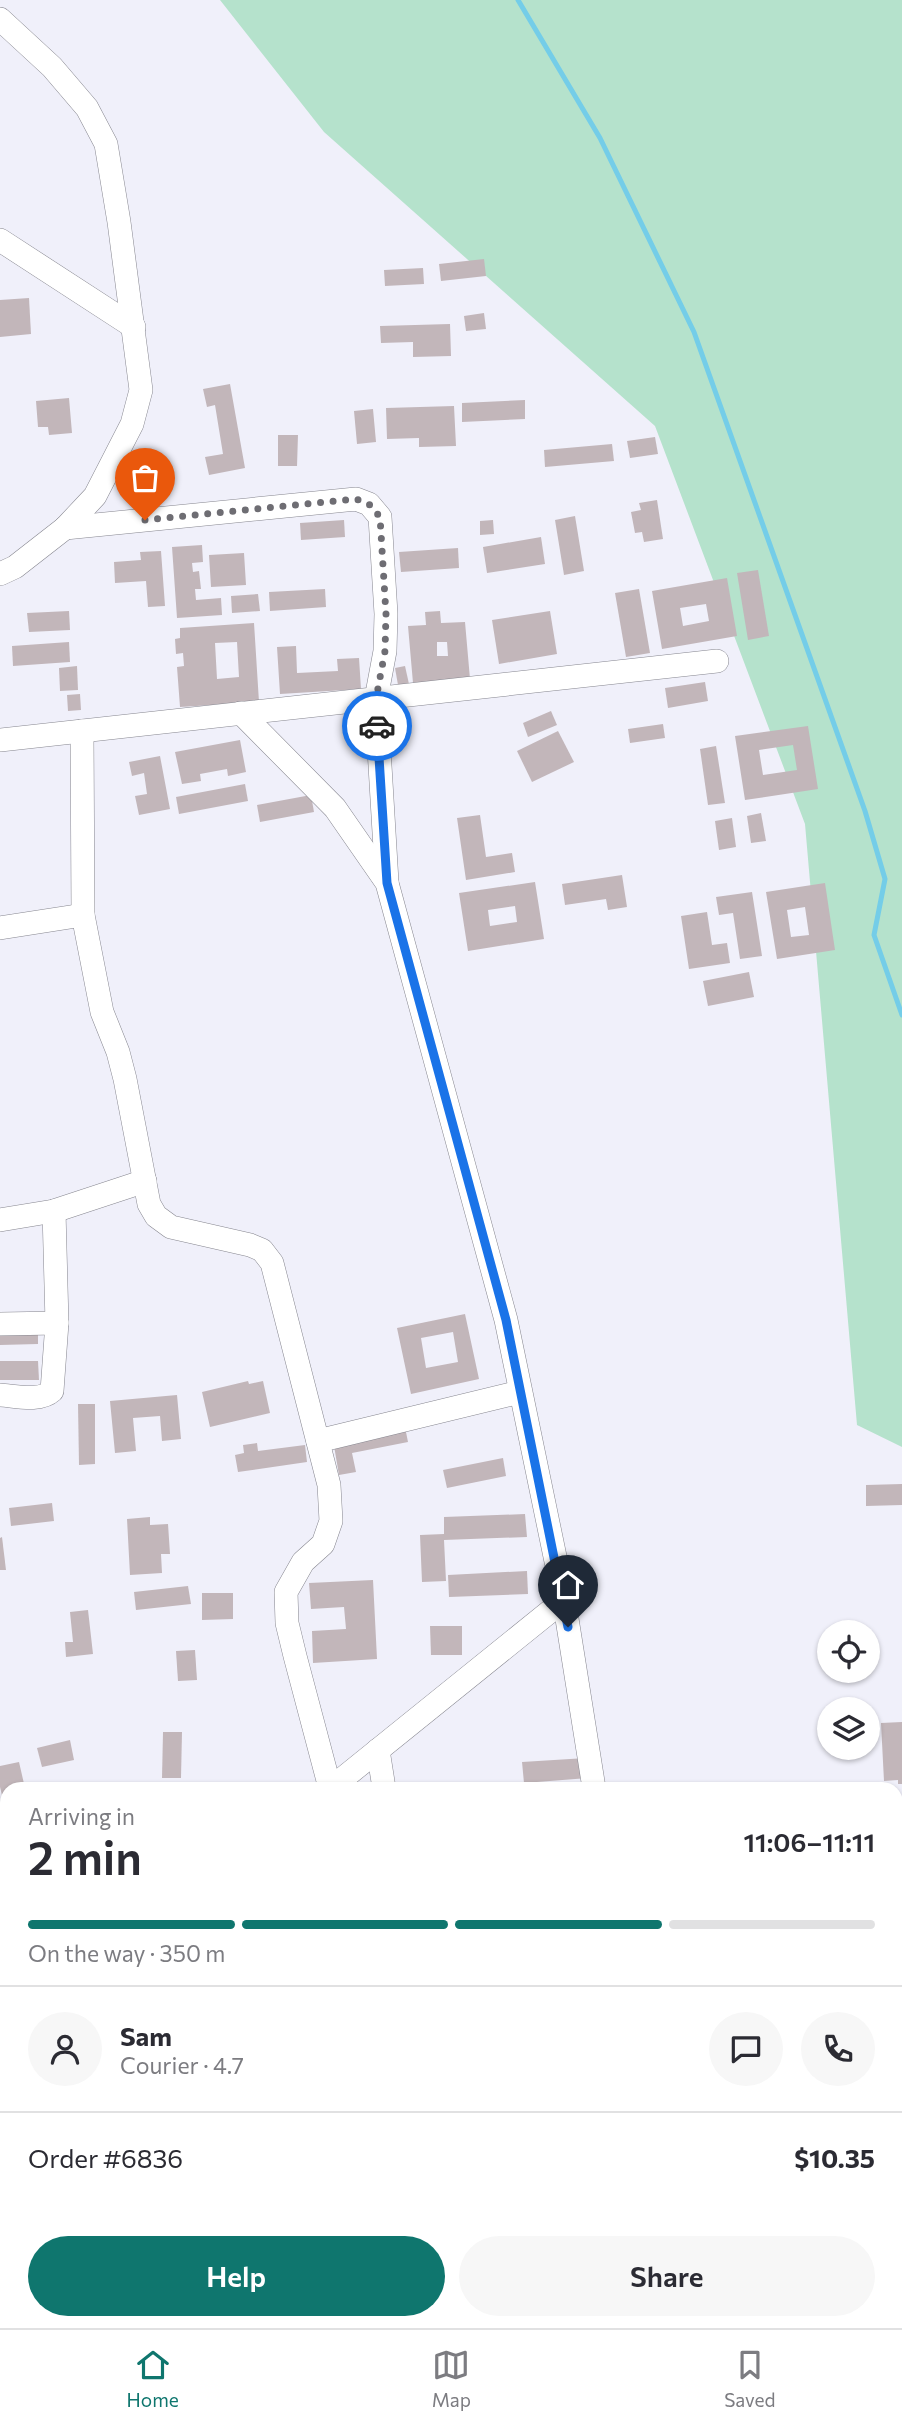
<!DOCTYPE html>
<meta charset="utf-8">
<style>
body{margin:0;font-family:Commissioner,sans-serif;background:#f7f7f7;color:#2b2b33;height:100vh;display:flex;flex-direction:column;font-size:26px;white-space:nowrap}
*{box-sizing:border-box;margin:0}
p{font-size:23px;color:#7c7c81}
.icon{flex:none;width:38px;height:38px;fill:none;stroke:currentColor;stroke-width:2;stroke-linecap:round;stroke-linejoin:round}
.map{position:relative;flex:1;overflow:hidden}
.drawer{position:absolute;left:0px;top:1782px;width:903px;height:548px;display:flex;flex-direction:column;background:#fff;border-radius:21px 21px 0 0;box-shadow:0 2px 5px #0004}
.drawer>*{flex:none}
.tools{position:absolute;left:817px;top:1620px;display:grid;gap:14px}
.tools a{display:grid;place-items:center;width:63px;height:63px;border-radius:50%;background:#fff;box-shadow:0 2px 5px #0004;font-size:35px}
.pin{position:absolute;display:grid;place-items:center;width:60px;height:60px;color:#fff;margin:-72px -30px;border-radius:50% 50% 50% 0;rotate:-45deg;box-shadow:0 0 7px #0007}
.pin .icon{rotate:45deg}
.courier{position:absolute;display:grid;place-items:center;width:70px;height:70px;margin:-35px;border:5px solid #1a73e8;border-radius:50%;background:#fff;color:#222;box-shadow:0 2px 9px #0007}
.summary em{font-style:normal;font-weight:600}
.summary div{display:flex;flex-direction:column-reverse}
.summary{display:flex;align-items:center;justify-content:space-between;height:119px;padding:0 28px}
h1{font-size:46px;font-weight:600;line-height:52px}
.bar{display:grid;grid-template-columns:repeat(4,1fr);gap:10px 7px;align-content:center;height:84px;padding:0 28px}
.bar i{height:9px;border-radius:5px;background:#e1e1e2}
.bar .on{background:#0f766e}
.bar p{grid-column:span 4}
.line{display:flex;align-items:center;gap:18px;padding:0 28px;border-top:2px solid #e1e1e2}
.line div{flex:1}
.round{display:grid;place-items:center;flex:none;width:74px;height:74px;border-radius:37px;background:#f7f7f7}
.action{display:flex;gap:14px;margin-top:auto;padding:14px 28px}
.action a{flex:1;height:80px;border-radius:42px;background:#0f766e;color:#fff;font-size:28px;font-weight:600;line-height:80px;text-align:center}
.action a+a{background:#f7f7f7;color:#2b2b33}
.tabs{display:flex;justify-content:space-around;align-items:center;height:98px;border-top:2px solid #e1e1e2;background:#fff;font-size:19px;color:#7c7c81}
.tabs a{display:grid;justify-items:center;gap:4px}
.tabs .on{color:#0f766e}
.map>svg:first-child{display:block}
.green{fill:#b5e2cc}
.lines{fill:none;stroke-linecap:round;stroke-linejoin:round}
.stream{stroke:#74cde8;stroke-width:5}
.building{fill:#c2b6ba;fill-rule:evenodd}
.minor-casing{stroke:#86868f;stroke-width:24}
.path{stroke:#afafb7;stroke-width:3.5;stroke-dasharray:5 3.5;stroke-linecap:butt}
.minor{stroke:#fff;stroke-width:23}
.done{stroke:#6e6d73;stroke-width:7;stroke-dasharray:0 12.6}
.route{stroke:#1a73e8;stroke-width:9}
</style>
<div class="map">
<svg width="902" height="2328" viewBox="0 0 902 2328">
<rect width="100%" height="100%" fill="#f0f0fa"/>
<!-- green -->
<g class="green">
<path d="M 220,0 L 902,0 L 902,1447 L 857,1425 L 805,824 L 655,426 L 324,132 Z"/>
<path d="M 902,1965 L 902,2328 L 846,2328 L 858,2322 L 896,2322 L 896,1968 Z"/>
</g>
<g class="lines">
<!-- stream -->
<path class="stream" d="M 518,0 L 600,138 L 694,332 L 865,811 L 885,879 L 874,935 L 902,1015"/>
</g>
<!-- building -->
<g class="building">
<path d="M 484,259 L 486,276 L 441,281 L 439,264 Z"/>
<path d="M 423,268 L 424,284 L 385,286 L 384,270 Z"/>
<path d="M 29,298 L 31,334 L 0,337 L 0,300 Z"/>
<path d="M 484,313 L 486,329 L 466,331 L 464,316 Z"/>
<path d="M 450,324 L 451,356 L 413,357 L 413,342 L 381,343 L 380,326 Z"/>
<path d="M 230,384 L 245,468 L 209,475 L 205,457 L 223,454 L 215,405 L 207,407 L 203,389 Z"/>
<path d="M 69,398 L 72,433 L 49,435 L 48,427 L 38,427 L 36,401 Z"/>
<path d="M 525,400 L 525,419 L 462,422 L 462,403 Z"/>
<path d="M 454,406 L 456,446 L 419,447 L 419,438 L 387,439 L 386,408 Z"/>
<path d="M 373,409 L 376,442 L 357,444 L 354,411 Z"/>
<path d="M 278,435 L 298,435 L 297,466 L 278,466 Z"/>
<path d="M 655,437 L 658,454 L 630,458 L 627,441 Z"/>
<path d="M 612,444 L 614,461 L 545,467 L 544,450 Z"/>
<path d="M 657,500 L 663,539 L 644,542 L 642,532 L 635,533 L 631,512 L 641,510 L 639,503 Z"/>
<path d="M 575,516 L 584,571 L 564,575 L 555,520 Z"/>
<path d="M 344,520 L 345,537 L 301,540 L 300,523 Z"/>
<path d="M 493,520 L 494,534 L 480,535 L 480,521 Z"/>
<path d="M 541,537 L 545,564 L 487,573 L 483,547 Z"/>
<path d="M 202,545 L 203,562 L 192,563 L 193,572 L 199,571 L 201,589 L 195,589 L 196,600 L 221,598 L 222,615 L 177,618 L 172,547 Z"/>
<path d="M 458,548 L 459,568 L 401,572 L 399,552 Z"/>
<path d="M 161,551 L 165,606 L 148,607 L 146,581 L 115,583 L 114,562 L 141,560 L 140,552 Z"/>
<path d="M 244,553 L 246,585 L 211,587 L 209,555 Z"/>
<path d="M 758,570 L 769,636 L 748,640 L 737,573 Z"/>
<path d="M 727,578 L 737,636 L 662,649 L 652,591 ZM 706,604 L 709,621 L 683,626 L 680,608 Z"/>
<path d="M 325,589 L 326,607 L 270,611 L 269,592 Z"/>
<path d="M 639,589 L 650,653 L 626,657 L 615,593 Z"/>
<path d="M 258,594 L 260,611 L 232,613 L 231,596 Z"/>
<path d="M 69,611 L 70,630 L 29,632 L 27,613 Z"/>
<path d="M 440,611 L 441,623 L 465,622 L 470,679 L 413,683 L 408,626 L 426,625 L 425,612 ZM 437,642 L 447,642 L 448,656 L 437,656 Z"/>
<path d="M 550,611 L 557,654 L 499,664 L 492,620 Z"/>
<path d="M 254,623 L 259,702 L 180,707 L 177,667 L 184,666 L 183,653 L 176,654 L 175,639 L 180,638 L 180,628 ZM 237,642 L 239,677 L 217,679 L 215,643 Z"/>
<path d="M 69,642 L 70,662 L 13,666 L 12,646 Z"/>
<path d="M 296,646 L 297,673 L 338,671 L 337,659 L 359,658 L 361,689 L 280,694 L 277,647 Z"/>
<path d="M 77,666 L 78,690 L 60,691 L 59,668 Z"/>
<path d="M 405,666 L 409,684 L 398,685 L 395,668 Z"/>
<path d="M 705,682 L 708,701 L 668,708 L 665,688 Z"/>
<path d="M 80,694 L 81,710 L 68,711 L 67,695 Z"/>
<path d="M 551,711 L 557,725 L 528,737 L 523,723 Z"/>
<path d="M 663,724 L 665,738 L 630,743 L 628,729 Z"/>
<path d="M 808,726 L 818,789 L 745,800 L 735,736 ZM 793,745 L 797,770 L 763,775 L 759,750 Z"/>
<path d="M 558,731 L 574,762 L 532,782 L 517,751 Z"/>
<path d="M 240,740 L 246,772 L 228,776 L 227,769 L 200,774 L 201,781 L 182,784 L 175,752 Z"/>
<path d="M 716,746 L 725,803 L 708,805 L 700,749 Z"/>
<path d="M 160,756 L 170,809 L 139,815 L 135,796 L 147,794 L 144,773 L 132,776 L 129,762 Z"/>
<path d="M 245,784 L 248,801 L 179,814 L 176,797 Z"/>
<path d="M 311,795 L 314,812 L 260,822 L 257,805 Z"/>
<path d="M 761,813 L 766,841 L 751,843 L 747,816 Z"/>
<path d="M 480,815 L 486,857 L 512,853 L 515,872 L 466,880 L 457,818 Z"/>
<path d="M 732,818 L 736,847 L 719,850 L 715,821 Z"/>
<path d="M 622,875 L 627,907 L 608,910 L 606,899 L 565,905 L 562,884 Z"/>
<path d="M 535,882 L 544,939 L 468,951 L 459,893 ZM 515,906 L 517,922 L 490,926 L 488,910 Z"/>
<path d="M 825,883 L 835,950 L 777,959 L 766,892 ZM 805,907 L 809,935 L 791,937 L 787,910 Z"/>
<path d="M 752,892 L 762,956 L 740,959 L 733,913 L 719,915 L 716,897 Z"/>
<path d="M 707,912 L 712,945 L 727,943 L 730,963 L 689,969 L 681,916 Z"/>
<path d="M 749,972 L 754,997 L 708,1006 L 703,981 Z"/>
<path d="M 465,1314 L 479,1379 L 411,1394 L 397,1328 ZM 453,1332 L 458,1362 L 426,1368 L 421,1338 Z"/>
<path d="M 0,1325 L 38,1325 L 38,1344 L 0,1345 Z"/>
<path d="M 0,1361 L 38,1361 L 39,1380 L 0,1380 Z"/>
<path d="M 248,1381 L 249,1384 L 263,1381 L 270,1413 L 210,1427 L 202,1392 Z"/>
<path d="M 177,1395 L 181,1439 L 162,1441 L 160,1416 L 133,1418 L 136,1451 L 115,1453 L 110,1401 Z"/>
<path d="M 78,1404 L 95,1404 L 95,1464 L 79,1465 Z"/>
<path d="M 405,1427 L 408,1442 L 352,1453 L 356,1472 L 339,1475 L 333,1440 Z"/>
<path d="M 257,1443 L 258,1451 L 305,1445 L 307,1462 L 238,1472 L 235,1455 L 244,1453 L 243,1445 Z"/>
<path d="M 503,1458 L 506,1476 L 447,1488 L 443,1470 Z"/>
<path d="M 902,1484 L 902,1505 L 866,1506 L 866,1485 Z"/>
<path d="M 52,1503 L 54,1521 L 11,1526 L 9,1508 Z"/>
<path d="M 525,1514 L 527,1537 L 444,1540 L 446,1581 L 422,1582 L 420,1535 L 444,1534 L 444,1517 Z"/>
<path d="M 150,1517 L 150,1525 L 168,1524 L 170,1554 L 161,1554 L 162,1573 L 130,1575 L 127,1519 Z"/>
<path d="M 2,1537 L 6,1570 L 0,1570 L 0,1538 Z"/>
<path d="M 527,1571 L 528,1594 L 449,1597 L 448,1575 Z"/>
<path d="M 373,1580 L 377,1659 L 313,1663 L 312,1631 L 346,1629 L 344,1607 L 311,1609 L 309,1583 Z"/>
<path d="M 188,1586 L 191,1604 L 136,1610 L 134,1592 Z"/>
<path d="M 202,1593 L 233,1593 L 233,1619 L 202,1620 Z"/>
<path d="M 88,1610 L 93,1654 L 66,1657 L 65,1642 L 73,1642 L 70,1612 Z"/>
<path d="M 430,1626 L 462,1626 L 462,1655 L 431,1655 Z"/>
<path d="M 195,1650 L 197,1680 L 178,1681 L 176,1651 Z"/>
<path d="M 902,1722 L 902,1784 L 898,1784 L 898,1780 L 884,1781 L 881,1723 Z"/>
<path d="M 163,1732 L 182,1732 L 181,1778 L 162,1778 Z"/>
<path d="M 70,1740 L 74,1760 L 42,1767 L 37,1748 Z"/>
<path d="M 586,1758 L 588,1778 L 524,1783 L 522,1762 Z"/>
<path d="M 19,1762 L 25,1788 L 7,1788 L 6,1812 L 0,1787 L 0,1766 Z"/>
<path d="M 7,1825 L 7,1844 L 0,1845 L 0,1826 Z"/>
<path d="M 7,1870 L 7,1889 L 0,1890 L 0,1871 Z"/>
<path d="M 2,2171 L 7,2182 L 5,2228 L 0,2207 L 0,2172 Z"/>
<path d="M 7,2248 L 7,2271 L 0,2272 L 0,2250 Z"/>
<path d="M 17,2322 L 32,2322 L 33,2325 L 41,2322 L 93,2322 L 93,2325 L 80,2328 L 18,2328 Z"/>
</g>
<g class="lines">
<defs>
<g id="minor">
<path d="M 0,19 L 52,67 L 87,108 L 106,144 L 119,222 L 141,390 L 132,424 L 95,496 L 65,528 L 15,567 L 0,574"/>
<path d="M 0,240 L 134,327"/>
<path d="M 65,528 L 356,499 L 369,504 L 380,517 L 386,614 L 385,651 L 376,699 L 387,882"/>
<path d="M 241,713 L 335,808 L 387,883 L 506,1320 L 564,1600 L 594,1788"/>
<path d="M 82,731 L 83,915 L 102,1012 L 118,1052 L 125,1079 L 149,1204 L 156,1216 L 171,1227 L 250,1245 L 262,1250 L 272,1263 L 329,1485 L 331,1521 L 323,1544 L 303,1562 L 286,1592 L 287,1623 L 295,1656 L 330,1788"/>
<path d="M 0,740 L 717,661"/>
<path d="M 0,928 L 83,915"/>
<path d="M 0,1220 L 54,1211 L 145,1181"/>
<path d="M 0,1324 L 57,1323"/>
<path d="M 0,1395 C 16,1396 40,1402 52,1391 L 57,1323 L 54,1211"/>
<path d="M 318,1441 L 520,1392"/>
<path d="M 378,1750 L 384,1788"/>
<path d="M 331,1788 L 564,1600"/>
<path d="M 0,1906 L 7,1905"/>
<path d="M 0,1948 L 7,1941"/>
<path d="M 531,2322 L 532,2328"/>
<path d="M 418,2328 L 436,2322"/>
</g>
</defs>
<!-- minor casing -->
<use href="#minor" class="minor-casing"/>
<!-- path -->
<path class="path" d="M 101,2328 L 114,2322"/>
<!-- minor -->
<use href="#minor" class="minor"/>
</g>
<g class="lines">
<!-- done -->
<path class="done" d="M 145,520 L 356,499 L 369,504 L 380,517 L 386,614 L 385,651 L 376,699 L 377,726"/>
<!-- route -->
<path class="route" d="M 377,726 L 387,883 L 506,1320 L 568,1627"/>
</g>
</svg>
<div class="tools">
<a><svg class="icon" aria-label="locate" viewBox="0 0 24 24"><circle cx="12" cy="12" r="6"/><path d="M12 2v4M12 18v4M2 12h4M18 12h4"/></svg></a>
<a><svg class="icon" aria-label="layers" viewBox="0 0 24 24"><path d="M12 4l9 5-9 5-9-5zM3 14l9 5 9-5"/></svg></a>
</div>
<div class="pin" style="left:145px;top:520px;background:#ea580c"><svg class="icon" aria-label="bag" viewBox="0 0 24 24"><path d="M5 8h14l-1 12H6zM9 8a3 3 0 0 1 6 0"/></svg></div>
<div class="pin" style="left:568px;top:1627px;background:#1f2937"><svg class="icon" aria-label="home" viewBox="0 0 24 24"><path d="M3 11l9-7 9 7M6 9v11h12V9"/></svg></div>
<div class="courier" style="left:377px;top:726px"><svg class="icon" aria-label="car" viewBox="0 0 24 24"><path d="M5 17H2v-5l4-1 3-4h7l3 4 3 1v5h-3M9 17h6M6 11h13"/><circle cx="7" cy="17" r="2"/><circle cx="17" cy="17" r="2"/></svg></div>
<section class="drawer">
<div class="summary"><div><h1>2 min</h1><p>Arriving in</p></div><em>11:06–11:11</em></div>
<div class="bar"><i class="on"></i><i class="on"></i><i class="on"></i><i></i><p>On the way · 350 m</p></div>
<div class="line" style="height:126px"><a class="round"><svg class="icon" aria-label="person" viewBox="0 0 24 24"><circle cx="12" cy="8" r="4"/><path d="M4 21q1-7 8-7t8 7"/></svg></a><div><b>Sam</b><p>Courier · 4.7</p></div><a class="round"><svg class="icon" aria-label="chat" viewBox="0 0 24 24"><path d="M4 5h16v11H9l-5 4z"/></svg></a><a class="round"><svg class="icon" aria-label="phone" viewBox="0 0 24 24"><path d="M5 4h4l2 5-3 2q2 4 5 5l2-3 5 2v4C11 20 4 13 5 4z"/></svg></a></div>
<div class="line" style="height:91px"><div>Order #6836</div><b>$10.35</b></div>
<div class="action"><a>Help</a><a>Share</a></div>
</section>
</div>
<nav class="tabs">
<a class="on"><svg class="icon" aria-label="home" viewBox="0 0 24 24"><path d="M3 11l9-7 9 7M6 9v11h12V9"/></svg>Home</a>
<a><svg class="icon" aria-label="map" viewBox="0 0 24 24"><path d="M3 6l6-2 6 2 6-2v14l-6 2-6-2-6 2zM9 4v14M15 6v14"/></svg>Map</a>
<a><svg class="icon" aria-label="saved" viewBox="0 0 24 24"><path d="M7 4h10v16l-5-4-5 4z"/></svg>Saved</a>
</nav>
